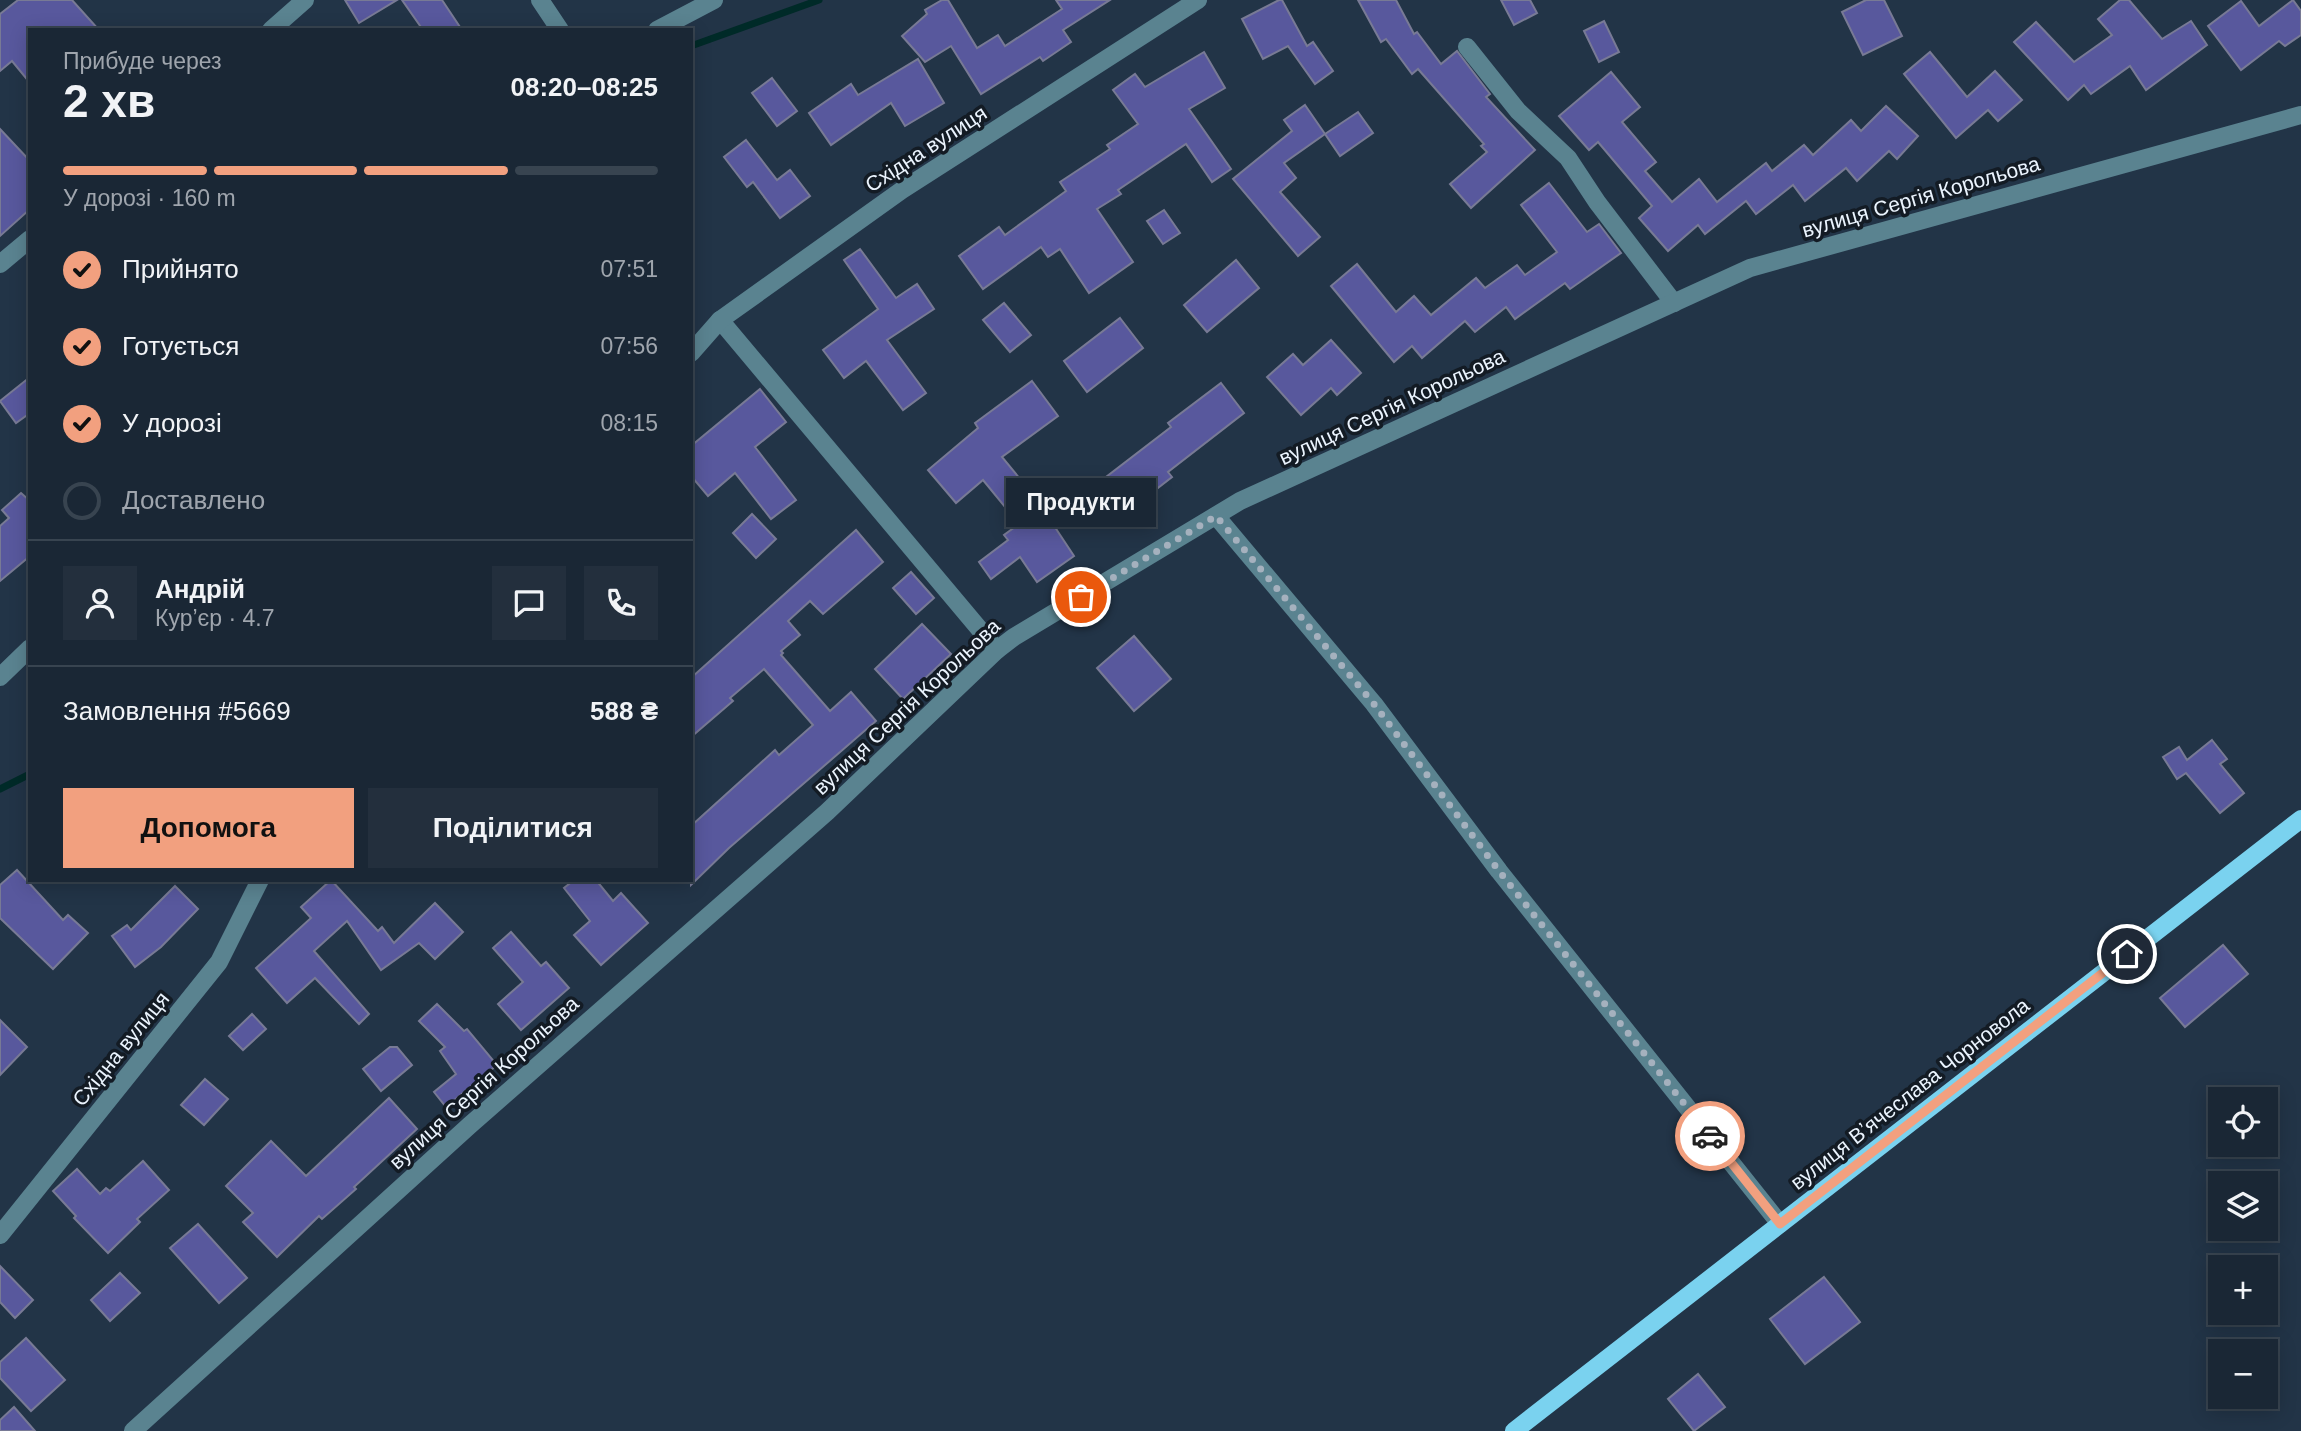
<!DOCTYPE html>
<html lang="uk">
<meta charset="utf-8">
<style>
body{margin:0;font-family:Helvetica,sans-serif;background:#232f3d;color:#f1f3f6;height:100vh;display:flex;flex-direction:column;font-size:26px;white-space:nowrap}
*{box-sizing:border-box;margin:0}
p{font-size:23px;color:#9fa5ad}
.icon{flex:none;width:38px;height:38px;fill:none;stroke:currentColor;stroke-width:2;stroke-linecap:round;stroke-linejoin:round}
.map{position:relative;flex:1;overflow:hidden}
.panel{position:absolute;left:28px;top:28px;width:665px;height:854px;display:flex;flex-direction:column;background:#1a2735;border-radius:0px;box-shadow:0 4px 18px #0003,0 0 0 2px #384450}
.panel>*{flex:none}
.fabs{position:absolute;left:2208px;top:1087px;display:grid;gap:14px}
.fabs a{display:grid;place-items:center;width:70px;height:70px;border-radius:0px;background:#1a2735;box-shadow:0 4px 18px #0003,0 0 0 2px #384450;font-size:35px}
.pin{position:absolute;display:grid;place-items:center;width:60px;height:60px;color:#fff;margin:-30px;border:4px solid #fff;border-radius:50%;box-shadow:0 2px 7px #0007}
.courier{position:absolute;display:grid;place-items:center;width:70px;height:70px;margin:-35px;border:5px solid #f2a07f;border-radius:50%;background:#fff;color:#222;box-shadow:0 2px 9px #0007}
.bubble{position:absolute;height:49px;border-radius:0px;background:#1a2735;box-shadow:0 4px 18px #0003,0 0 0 2px #384450;font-size:23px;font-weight:800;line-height:49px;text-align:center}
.summary em{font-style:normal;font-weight:800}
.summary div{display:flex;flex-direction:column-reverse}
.summary{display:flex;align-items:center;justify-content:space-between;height:119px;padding:0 35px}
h1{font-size:46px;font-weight:800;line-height:52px}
.bar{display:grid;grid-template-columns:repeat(4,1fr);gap:10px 7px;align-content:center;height:84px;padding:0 35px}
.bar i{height:9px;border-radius:5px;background:#384450}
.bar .selected{background:#f2a07f}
.bar p{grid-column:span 4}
.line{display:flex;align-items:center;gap:18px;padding:0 35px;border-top:2px solid #384450}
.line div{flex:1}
.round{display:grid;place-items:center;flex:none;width:74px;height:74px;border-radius:0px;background:#232f3d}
ol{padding:0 35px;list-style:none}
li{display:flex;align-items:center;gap:21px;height:77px}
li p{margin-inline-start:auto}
li .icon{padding:7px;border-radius:50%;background:#f2a07f;color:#111;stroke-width:4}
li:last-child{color:#9fa5ad}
li i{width:38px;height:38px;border:4px solid #384450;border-radius:50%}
.button{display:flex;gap:14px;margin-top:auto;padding:14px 35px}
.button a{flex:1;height:80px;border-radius:0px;background:#f2a07f;color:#111;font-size:28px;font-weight:800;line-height:80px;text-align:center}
.button a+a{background:#232f3d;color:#f1f3f6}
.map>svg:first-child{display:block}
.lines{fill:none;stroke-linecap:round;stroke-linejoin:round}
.stream{stroke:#002a28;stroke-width:7}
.building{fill:#58589d;stroke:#787a95;stroke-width:2}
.minor{stroke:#5a8390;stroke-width:18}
.major{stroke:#7ad2ef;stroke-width:18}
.done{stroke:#a5b1be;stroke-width:7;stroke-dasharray:0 12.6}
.route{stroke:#f2a07f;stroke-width:9}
.labels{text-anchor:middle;stroke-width:7;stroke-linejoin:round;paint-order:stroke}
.street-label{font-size:21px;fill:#ebf4fe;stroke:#131b24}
</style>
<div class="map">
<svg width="2301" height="1431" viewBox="0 0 2301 1431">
<rect width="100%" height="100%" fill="#223447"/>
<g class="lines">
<!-- stream -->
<g class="stream">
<path d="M 691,46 L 819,0"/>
<path d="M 0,789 L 30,774"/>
</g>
</g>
<!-- building -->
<g class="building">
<path d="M 18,0 L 72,0 L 99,30 L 30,30 L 30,83 L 12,61 L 0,71 L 0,14 Z"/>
<path d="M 345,0 L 397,0 L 359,23 Z"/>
<path d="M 402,0 L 442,0 L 462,30 L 423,30 Z"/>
<path d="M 942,0 L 948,0 L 977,48 L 998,35 L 1005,46 L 1062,9 L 1056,0 L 1110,0 L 1063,30 L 1071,42 L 1043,61 L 1040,57 L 981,94 L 951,46 L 925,62 L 902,36 L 927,14 L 925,10 Z"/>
<path d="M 1279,0 L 1282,0 L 1307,46 L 1313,42 L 1333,71 L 1315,84 L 1288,46 L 1263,59 L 1242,19 Z"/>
<path d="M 1358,0 L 1396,0 L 1414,34 L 1417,32 L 1441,64 L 1457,51 L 1490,94 L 1486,97 L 1535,150 L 1471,208 L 1450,184 L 1487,152 L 1481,146 L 1484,144 L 1418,69 L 1412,74 L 1386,39 L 1381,42 Z"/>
<path d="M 1501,0 L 1530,0 L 1537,13 L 1514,25 Z"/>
<path d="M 1866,0 L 1884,0 L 1902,36 L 1863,55 L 1842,12 Z"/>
<path d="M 2120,0 L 2129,0 L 2162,39 L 2191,21 L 2207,45 L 2146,90 L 2130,66 L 2091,94 L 2084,85 L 2068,100 L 2014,42 L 2036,22 L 2074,62 L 2112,35 L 2098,19 Z"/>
<path d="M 2293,0 L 2301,11 L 2301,35 L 2285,46 L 2279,41 L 2241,70 L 2208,26 L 2241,1 L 2259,26 Z"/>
<path d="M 1604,21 L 1619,52 L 1599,62 L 1584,31 Z"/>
<path d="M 1204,52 L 1225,88 L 1189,109 L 1231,169 L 1212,182 L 1186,144 L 1118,190 L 1121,194 L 1097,209 L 1133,262 L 1089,293 L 1060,249 L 1048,257 L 1041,247 L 983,289 L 959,256 L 999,227 L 1005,235 L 1066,191 L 1060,182 L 1110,149 L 1107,145 L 1138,124 L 1113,90 L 1135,74 L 1145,87 Z"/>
<path d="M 1930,52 L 1967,97 L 1995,71 L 2022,100 L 1998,121 L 1988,110 L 1956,138 L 1904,74 Z"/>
<path d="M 918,59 L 944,103 L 905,126 L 891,103 L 831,145 L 809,113 L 851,84 L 858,95 Z"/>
<path d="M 1611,72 L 1640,107 L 1622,122 L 1656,162 L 1645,171 L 1672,202 L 1699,179 L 1717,202 L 1766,163 L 1772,171 L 1804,145 L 1813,155 L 1851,120 L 1861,131 L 1886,106 L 1918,136 L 1897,159 L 1889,151 L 1857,181 L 1846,168 L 1805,201 L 1793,185 L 1756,214 L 1746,201 L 1705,234 L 1698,225 L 1668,251 L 1639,218 L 1652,206 L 1598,142 L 1589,150 L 1559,116 Z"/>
<path d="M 772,78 L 797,111 L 777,126 L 752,93 Z"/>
<path d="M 1305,105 L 1325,134 L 1284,163 L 1296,178 L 1280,192 L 1320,237 L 1298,256 L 1233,179 L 1292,131 L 1284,120 Z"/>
<path d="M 1358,112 L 1373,133 L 1340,156 L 1325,134 Z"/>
<path d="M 0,129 L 30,161 L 30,209 L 0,236 Z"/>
<path d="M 746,140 L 777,180 L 790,170 L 810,196 L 780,218 L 753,182 L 747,187 L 724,157 Z"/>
<path d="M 1549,183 L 1587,232 L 1599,224 L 1621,253 L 1570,289 L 1565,283 L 1515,319 L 1506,307 L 1475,332 L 1465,321 L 1422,358 L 1412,346 L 1394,362 L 1331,286 L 1357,264 L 1396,312 L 1414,296 L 1431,315 L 1476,278 L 1485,288 L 1517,265 L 1525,275 L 1557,252 L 1521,205 Z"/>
<path d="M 1164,210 L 1180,233 L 1163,244 L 1147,221 Z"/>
<path d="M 860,249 L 896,298 L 917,284 L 934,309 L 887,340 L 926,393 L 903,410 L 866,361 L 844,378 L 823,350 L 878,309 L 844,260 Z"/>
<path d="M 1236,260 L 1259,288 L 1207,332 L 1184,305 Z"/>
<path d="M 1004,303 L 1031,335 L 1010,352 L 983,320 Z"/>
<path d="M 1120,318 L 1143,348 L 1087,392 L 1064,361 Z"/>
<path d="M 1331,340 L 1361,373 L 1337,395 L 1331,388 L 1301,415 L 1267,377 L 1293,354 L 1303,365 Z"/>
<path d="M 30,377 L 30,413 L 16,423 L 0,401 Z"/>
<path d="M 1032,381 L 1058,416 L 1002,457 L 1035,497 L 1074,556 L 1037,582 L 1020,557 L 991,579 L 979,562 L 1008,540 L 1004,535 L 1019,524 L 983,480 L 956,503 L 928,470 L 978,428 L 975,423 Z"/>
<path d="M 1221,383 L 1244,413 L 1168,472 L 1172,477 L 1118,519 L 1093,487 L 1171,427 L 1168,423 Z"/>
<path d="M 760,389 L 786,422 L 755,447 L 796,500 L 771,519 L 735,473 L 708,496 L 691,476 L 691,446 Z"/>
<path d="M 21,493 L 30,501 L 30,556 L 0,581 L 0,526 L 9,518 L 2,510 Z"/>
<path d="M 752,514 L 776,539 L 756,558 L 733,533 Z"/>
<path d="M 856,530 L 883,562 L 823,614 L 810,601 L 788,621 L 800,635 L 781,651 L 783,653 L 781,655 L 830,711 L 851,692 L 876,721 L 729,848 L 691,885 L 691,826 L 775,750 L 779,755 L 813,725 L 764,669 L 730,698 L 733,701 L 691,737 L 691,678 Z"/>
<path d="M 911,572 L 934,598 L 916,614 L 893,588 Z"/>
<path d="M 922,624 L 951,654 L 903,699 L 875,669 Z"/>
<path d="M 1134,636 L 1171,679 L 1134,711 L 1097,668 Z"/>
<path d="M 2212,740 L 2227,759 L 2220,764 L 2244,793 L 2220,813 L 2186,773 L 2177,779 L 2163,757 L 2179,747 L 2187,760 Z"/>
<path d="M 17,870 L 63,920 L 68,915 L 88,933 L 53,969 L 0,918 L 0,885 Z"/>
<path d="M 331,880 L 378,931 L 382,927 L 394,943 L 435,903 L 463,932 L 435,959 L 419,943 L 381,970 L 347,921 L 314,951 L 369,1014 L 359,1024 L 315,978 L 287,1003 L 256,968 L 311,918 L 301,907 Z"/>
<path d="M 574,880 L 596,880 L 613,901 L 621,893 L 648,923 L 601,965 L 574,935 L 590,921 L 564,888 Z"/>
<path d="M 175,886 L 198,909 L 161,947 L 135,967 L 112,936 L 127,925 L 131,930 Z"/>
<path d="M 511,932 L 541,966 L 546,962 L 569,988 L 521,1030 L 498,1004 L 523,982 L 493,948 Z"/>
<path d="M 2223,945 L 2248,974 L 2185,1027 L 2160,998 Z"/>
<path d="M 437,1004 L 464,1031 L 467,1029 L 497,1065 L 446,1107 L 434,1092 L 456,1074 L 440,1051 L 445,1047 L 419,1021 Z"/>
<path d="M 252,1014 L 266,1029 L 243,1050 L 229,1036 Z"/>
<path d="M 0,1020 L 27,1047 L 0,1075 Z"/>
<path d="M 390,1047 L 397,1047 L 412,1065 L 381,1091 L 363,1069 Z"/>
<path d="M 205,1079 L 228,1099 L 204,1125 L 181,1105 Z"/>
<path d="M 389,1098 L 417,1129 L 354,1187 L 356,1189 L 322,1219 L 319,1216 L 277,1257 L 243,1222 L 253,1213 L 226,1186 L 271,1141 L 306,1176 Z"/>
<path d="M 143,1161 L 169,1190 L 137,1219 L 140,1222 L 108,1253 L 74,1218 L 76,1216 L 53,1191 L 77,1169 L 100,1194 L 106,1188 L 110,1191 Z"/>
<path d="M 198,1224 L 247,1278 L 219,1303 L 170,1248 Z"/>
<path d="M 0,1266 L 33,1300 L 15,1318 L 0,1302 Z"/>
<path d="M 120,1273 L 140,1293 L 110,1321 L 91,1300 Z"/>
<path d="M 1824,1277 L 1860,1322 L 1805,1364 L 1770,1319 Z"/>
<path d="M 26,1338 L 65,1380 L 31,1411 L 0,1378 L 0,1362 Z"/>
<path d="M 1698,1374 L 1725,1407 L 1694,1431 L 1668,1399 Z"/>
<path d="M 14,1407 L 35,1431 L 0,1431 L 0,1420 Z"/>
</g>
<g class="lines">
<!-- minor -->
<g class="minor">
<path d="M 540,0 L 560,30"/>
<path d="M 271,30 L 305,0"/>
<path d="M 657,30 L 714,0"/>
<path d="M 1467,47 L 1518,111 L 1568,158 L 1597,202 L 1674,303"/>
<path d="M 0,264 L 30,239"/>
<path d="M 720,320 L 997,650"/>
<path d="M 691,353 L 720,320 L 902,190 L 1198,0"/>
<path d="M 1216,516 L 1374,704 L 1499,871 L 1780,1224"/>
<path d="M 0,677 L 30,648"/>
<path d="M 0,1235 L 219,962 L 260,880"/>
<path d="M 133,1431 L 470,1125 L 827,812 L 997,650 L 1014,637 L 1240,501 L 1750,268 L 2301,115"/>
</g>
<!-- major -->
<path class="major" d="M 1514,1431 L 2301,819"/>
</g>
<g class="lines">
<!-- done -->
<path class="done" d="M 1081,597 L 1216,516 L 1374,704 L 1499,871 L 1710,1136"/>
<!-- route -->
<path class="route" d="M 1710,1136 L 1780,1224 L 2127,954"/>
</g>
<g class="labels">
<!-- street labels -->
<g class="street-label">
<text transform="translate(926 149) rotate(-33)" y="7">Східна вулиця</text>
<text transform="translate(1921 197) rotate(-16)" y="7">вулиця Сергія Корольова</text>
<text transform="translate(1392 407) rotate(-25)" y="7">вулиця Сергія Корольова</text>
<text transform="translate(907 707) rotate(-43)" y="7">вулиця Сергія Корольова</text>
<text transform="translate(121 1049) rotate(-51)" y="7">Східна вулиця</text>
<text transform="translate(484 1083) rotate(-42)" y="7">вулиця Сергія Корольова</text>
<text transform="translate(1910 1094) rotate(-38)" y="7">вулиця Вʼячеслава Чорновола</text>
</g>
</g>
</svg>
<div class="fabs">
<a><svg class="icon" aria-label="locate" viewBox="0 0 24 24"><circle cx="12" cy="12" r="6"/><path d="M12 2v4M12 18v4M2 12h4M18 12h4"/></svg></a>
<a><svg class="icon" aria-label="layers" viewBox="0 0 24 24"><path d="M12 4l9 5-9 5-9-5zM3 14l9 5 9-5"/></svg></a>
<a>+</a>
<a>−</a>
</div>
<div class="pin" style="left:1081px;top:597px;background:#ea580c"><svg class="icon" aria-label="bag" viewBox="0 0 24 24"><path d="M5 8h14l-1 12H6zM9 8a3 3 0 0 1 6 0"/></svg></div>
<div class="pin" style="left:2127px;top:954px;background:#1f2937"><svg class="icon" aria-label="home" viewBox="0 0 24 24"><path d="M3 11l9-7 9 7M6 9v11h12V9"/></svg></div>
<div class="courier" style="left:1710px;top:1136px"><svg class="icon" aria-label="car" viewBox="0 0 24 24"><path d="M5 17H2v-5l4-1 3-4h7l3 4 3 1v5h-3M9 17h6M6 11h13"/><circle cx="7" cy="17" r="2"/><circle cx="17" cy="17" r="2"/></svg></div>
<div class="bubble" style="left:1006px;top:478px;width:150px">Продукти</div>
<section class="panel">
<div class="summary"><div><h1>2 хв</h1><p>Прибуде через</p></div><em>08:20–08:25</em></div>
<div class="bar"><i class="selected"></i><i class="selected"></i><i class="selected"></i><i></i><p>У дорозі · 160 m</p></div>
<ol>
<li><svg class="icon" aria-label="check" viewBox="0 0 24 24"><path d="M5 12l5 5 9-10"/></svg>Прийнято<p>07:51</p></li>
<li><svg class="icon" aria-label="check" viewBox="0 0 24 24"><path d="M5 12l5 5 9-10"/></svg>Готується<p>07:56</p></li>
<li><svg class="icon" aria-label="check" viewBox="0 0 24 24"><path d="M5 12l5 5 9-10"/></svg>У дорозі<p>08:15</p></li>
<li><i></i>Доставлено</li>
</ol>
<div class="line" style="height:126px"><a class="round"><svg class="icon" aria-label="person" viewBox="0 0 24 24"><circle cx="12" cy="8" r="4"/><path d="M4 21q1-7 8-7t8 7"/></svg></a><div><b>Андрій</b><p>Кур’єр · 4.7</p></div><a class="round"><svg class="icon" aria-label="chat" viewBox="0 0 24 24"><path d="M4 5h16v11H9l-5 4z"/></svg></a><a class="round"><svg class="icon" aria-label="phone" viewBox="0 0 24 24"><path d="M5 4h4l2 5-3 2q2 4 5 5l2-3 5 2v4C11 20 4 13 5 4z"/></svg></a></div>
<div class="line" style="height:91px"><div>Замовлення #5669</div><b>588 ₴</b></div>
<div class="button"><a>Допомога</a><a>Поділитися</a></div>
</section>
</div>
